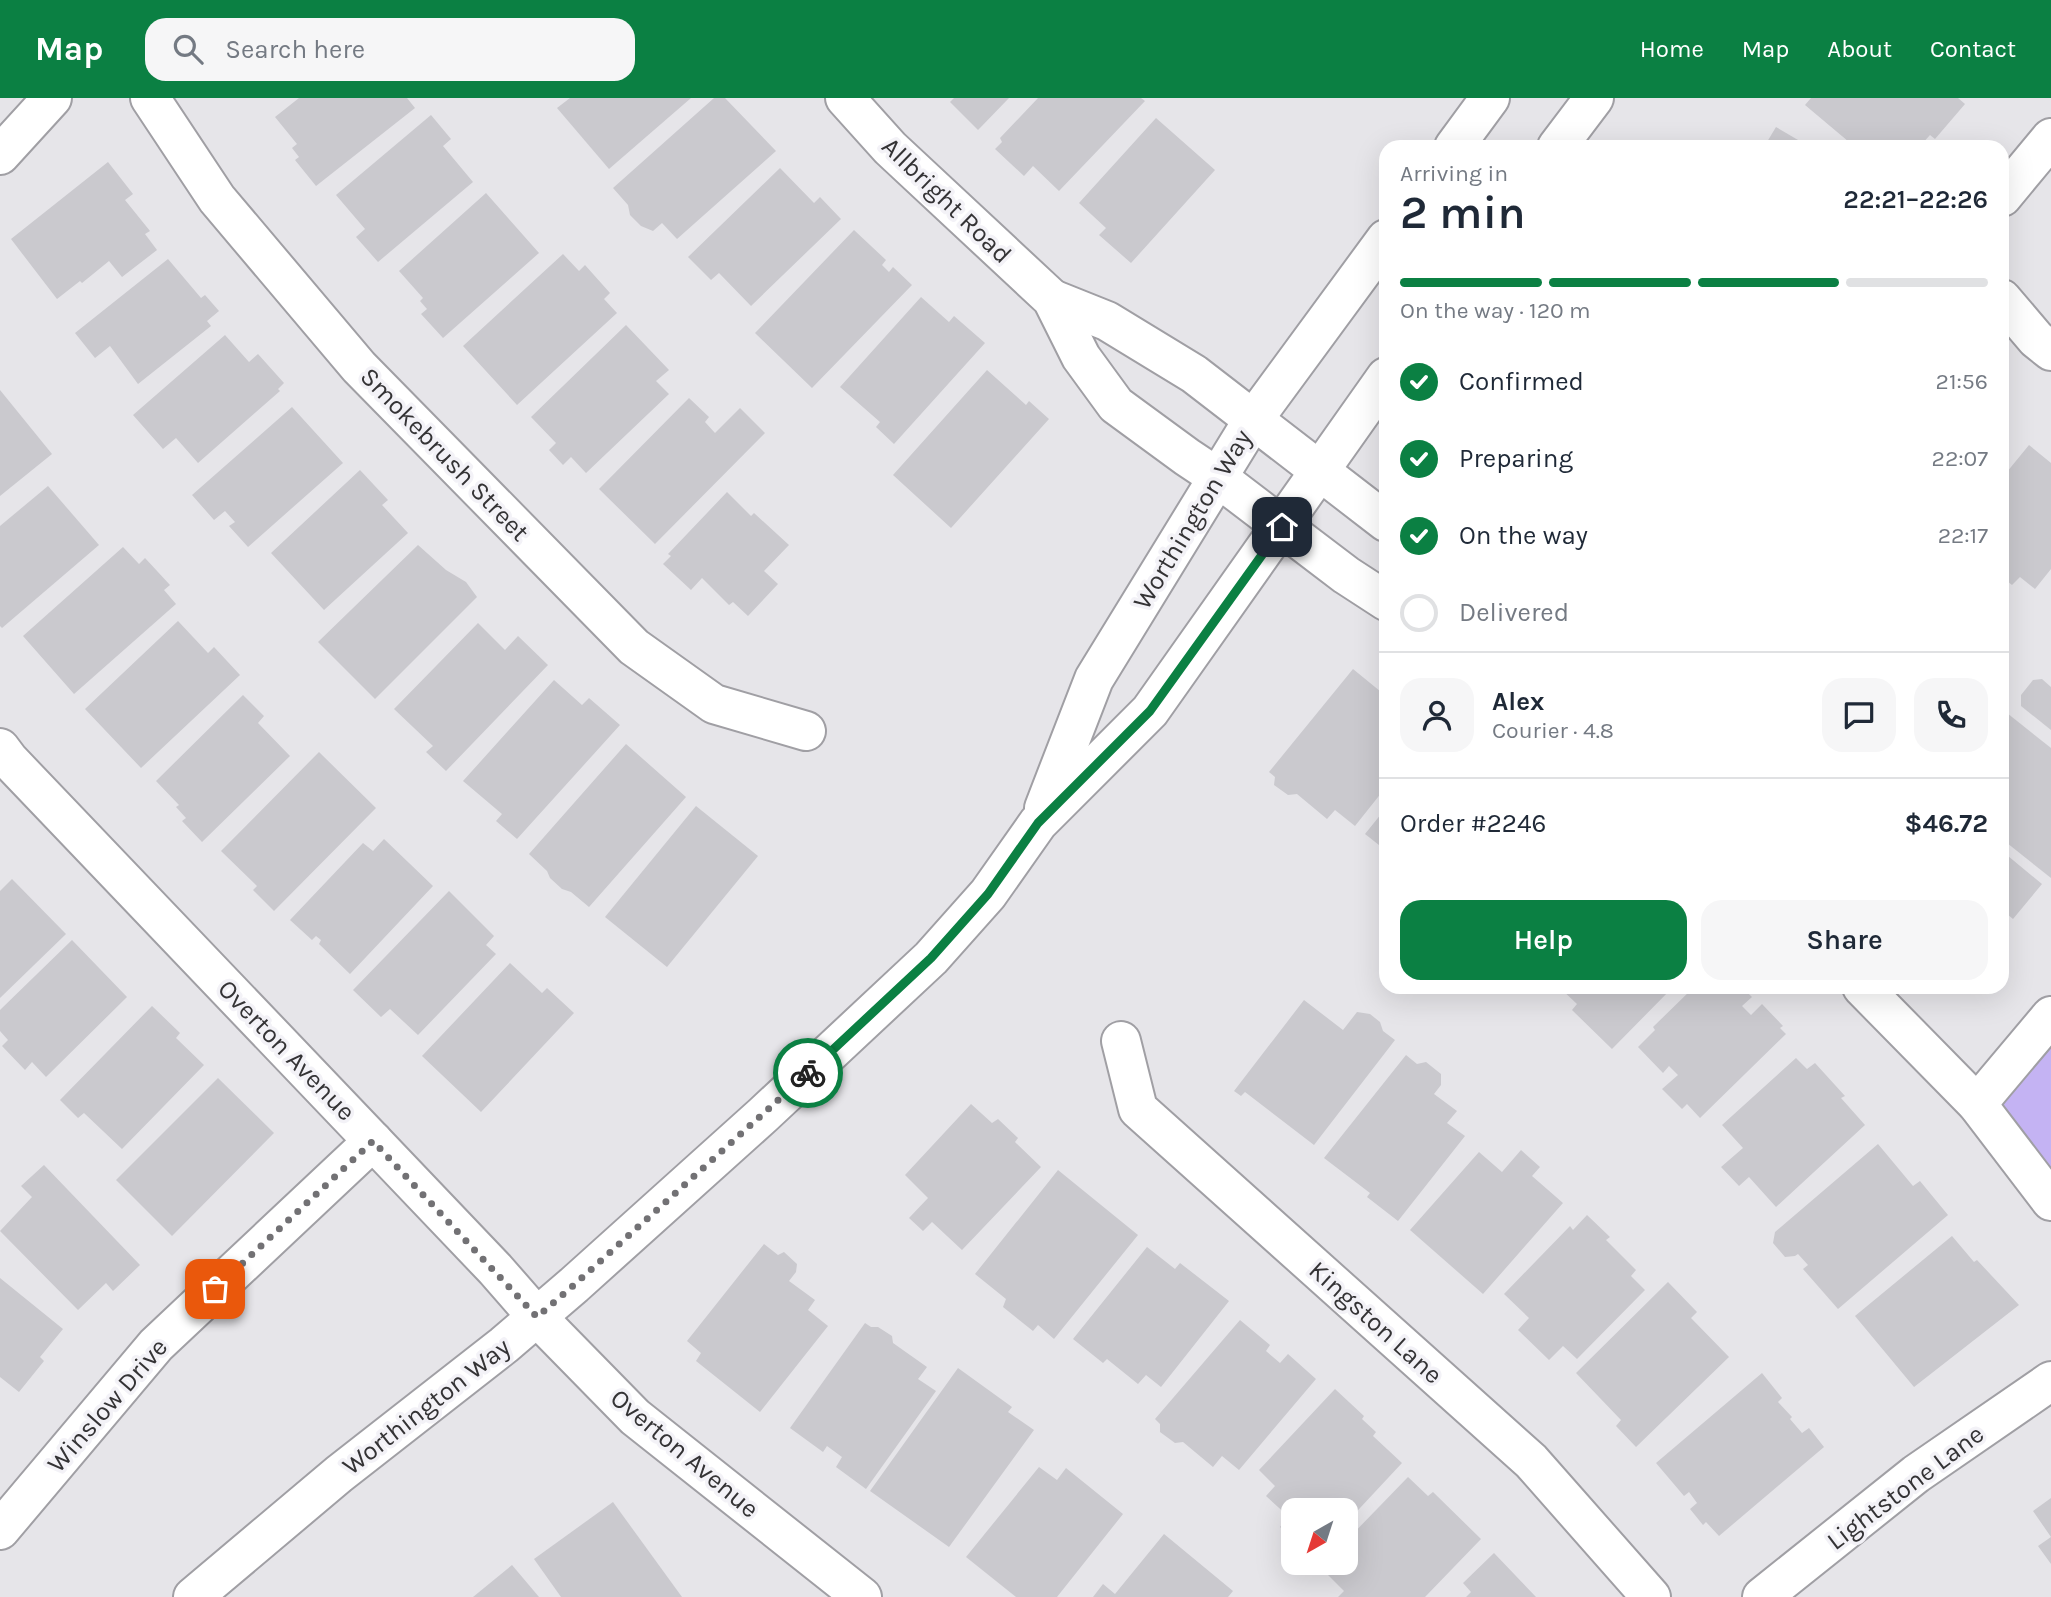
<!DOCTYPE html>
<meta charset="utf-8">
<style>
body{margin:0;font-family:Karla,sans-serif;background:#f6f6f7;color:#1f2937;height:100vh;display:flex;flex-direction:column;font-size:26px;white-space:nowrap}
*{box-sizing:border-box;margin:0}
p{font-size:23px;color:#747a83}
.icon{flex:none;width:38px;height:38px;fill:none;stroke:currentColor;stroke-width:2;stroke-linecap:round;stroke-linejoin:round}
.map{position:relative;flex:1;overflow:hidden}
.details{position:absolute;left:1379px;top:42px;width:630px;height:854px;display:flex;flex-direction:column;background:#fff;border-radius:21px;box-shadow:0 7px 28px #0002}
.details>*{flex:none}
.needle{width:46px;rotate:219deg}
.buttons{position:absolute;left:1281px;top:1400px;display:grid;gap:14px}
.buttons a{display:grid;place-items:center;width:77px;height:77px;border-radius:14px;background:#fff;box-shadow:0 7px 28px #0002;font-size:35px}
.pin{position:absolute;display:grid;place-items:center;width:60px;height:60px;color:#fff;margin:-30px;border-radius:14px;box-shadow:0 4px 10px #0006}
.courier{position:absolute;display:grid;place-items:center;width:70px;height:70px;margin:-35px;border:5px solid #0b8043;border-radius:50%;background:#fff;color:#222;box-shadow:0 2px 9px #0007}
.overview em{font-style:normal;font-weight:600}
.overview div{display:flex;flex-direction:column-reverse}
.overview{display:flex;align-items:center;justify-content:space-between;height:119px;padding:0 21px}
h1{font-size:46px;font-weight:600;line-height:52px}
.bar{display:grid;grid-template-columns:repeat(4,1fr);gap:10px 7px;align-content:center;height:84px;padding:0 21px}
.bar i{height:9px;border-radius:5px;background:#e0e1e3}
.bar .current{background:#0b8043}
.bar p{grid-column:span 4}
.line{display:flex;align-items:center;gap:18px;padding:0 21px;border-top:2px solid #e0e1e3}
.line div{flex:1}
.round{display:grid;place-items:center;flex:none;width:74px;height:74px;border-radius:21px;background:#f6f6f7}
ol{padding:0 21px;list-style:none}
li{display:flex;align-items:center;gap:21px;height:77px}
li p{margin-inline-start:auto}
li .icon{padding:7px;border-radius:50%;background:#0b8043;color:#fff;stroke-width:4}
li:last-child{color:#747a83}
li i{width:38px;height:38px;border:4px solid #e0e1e3;border-radius:50%}
.primary-button{display:flex;gap:14px;margin-top:auto;padding:14px 21px}
.primary-button a{flex:1;height:80px;border-radius:21px;background:#0b8043;color:#fff;font-size:28px;font-weight:600;line-height:80px;text-align:center}
.primary-button a+a{background:#f6f6f7;color:#1f2937}
header{display:flex;align-items:center;gap:42px;box-sizing:border-box;height:98px;padding:0 35px;background:#0b8043;color:#fff}
header strong{font-size:33px}
nav{display:flex;gap:38px;margin-inline-start:auto;font-size:24px}
.search{width:490px;height:63px;background:#f6f6f7;display:flex;align-items:center;gap:18px;box-sizing:border-box;padding:0 24px;border-radius:21px;color:#747a83;font-size:26px}
.map>svg:first-child{display:block}
.green{fill:#c4b3f3}
.building{fill:#cac9ce}
.lines{fill:none;stroke-linecap:round;stroke-linejoin:round}
.minor-casing{stroke:#a09fa4;stroke-width:42}
.minor{stroke:#fff;stroke-width:38}
.done{stroke:#727174;stroke-width:7;stroke-dasharray:0 12.6}
.route{stroke:#0b8043;stroke-width:9}
.labels{text-anchor:middle;stroke-width:7;stroke-linejoin:round;paint-order:stroke}
.street-label{font-size:26px;fill:#343335;stroke:#f3f2f7}
</style>
<header>
<strong>Map</strong>
<div class="search"><svg class="icon" aria-label="search" viewBox="0 0 24 24"><circle cx="10" cy="10" r="6"/><path d="M15 15l6 6"/></svg>Search here</div>
<nav><a>Home</a><a>Map</a><a>About</a><a>Contact</a></nav>
</header>
<div class="map">
<svg width="2051" height="1499" viewBox="0 0 2051 1499">
<rect width="100%" height="100%" fill="#e6e5e9"/>
<!-- green -->
<path class="green" d="M 2051,918 L 2051,1103 L 1977,1006 Z"/>
<!-- building -->
<g class="building">
<path d="M 299,0 L 407,0 L 415,10 L 316,88 L 295,62 L 299,59 L 292,50 L 297,46 L 275,19 Z"/>
<path d="M 570,0 L 691,0 L 609,71 L 557,10 Z"/>
<path d="M 714,0 L 725,0 L 776,53 L 677,141 L 662,125 L 653,133 L 641,128 L 630,117 L 628,107 L 613,90 Z"/>
<path d="M 954,0 L 1009,0 L 978,32 L 950,4 Z"/>
<path d="M 1038,0 L 1141,0 L 1145,3 L 1059,93 L 1033,68 L 1024,78 L 995,51 L 1002,44 L 1000,40 Z"/>
<path d="M 1811,0 L 1958,0 L 1965,6 L 1935,41 L 1930,37 L 1921,47 L 1924,49 L 1855,49 L 1805,7 Z"/>
<path d="M 431,17 L 451,41 L 443,48 L 473,84 L 378,164 L 356,139 L 365,131 L 336,97 Z"/>
<path d="M 1156,20 L 1215,72 L 1131,165 L 1099,137 L 1106,130 L 1079,105 Z"/>
<path d="M 1776,29 L 1810,49 L 1764,49 Z"/>
<path d="M 108,64 L 133,96 L 125,102 L 150,133 L 145,136 L 157,152 L 122,179 L 109,163 L 82,185 L 80,183 L 57,201 L 11,141 Z"/>
<path d="M 780,70 L 814,105 L 820,99 L 841,121 L 751,208 L 719,175 L 711,182 L 688,159 Z"/>
<path d="M 486,95 L 539,155 L 443,240 L 421,216 L 427,211 L 420,203 L 423,200 L 399,173 Z"/>
<path d="M 854,132 L 886,162 L 882,167 L 889,174 L 893,169 L 912,187 L 812,290 L 755,235 Z"/>
<path d="M 563,156 L 579,173 L 585,167 L 610,195 L 604,201 L 617,215 L 517,307 L 463,248 Z"/>
<path d="M 168,161 L 201,200 L 205,197 L 219,213 L 207,223 L 211,228 L 138,286 L 110,248 L 95,260 L 75,235 Z"/>
<path d="M 921,199 L 949,224 L 954,218 L 985,245 L 894,346 L 876,329 L 880,324 L 840,289 Z"/>
<path d="M 626,227 L 669,272 L 656,283 L 669,296 L 586,375 L 571,359 L 563,367 L 549,352 L 556,345 L 531,319 Z"/>
<path d="M 225,237 L 249,264 L 258,256 L 284,285 L 278,291 L 280,293 L 198,365 L 176,340 L 163,351 L 133,317 Z"/>
<path d="M 987,272 L 1026,307 L 1029,303 L 1049,321 L 951,430 L 893,377 Z"/>
<path d="M 0,292 L 52,356 L 0,398 Z"/>
<path d="M 689,300 L 709,319 L 705,324 L 715,335 L 740,310 L 765,335 L 655,446 L 599,391 Z"/>
<path d="M 292,309 L 343,365 L 248,449 L 229,428 L 235,424 L 225,413 L 214,422 L 192,397 Z"/>
<path d="M 2029,347 L 2051,365 L 2051,471 L 2035,491 L 2020,479 L 2012,487 L 2002,479 L 2002,380 Z"/>
<path d="M 360,372 L 388,402 L 382,407 L 408,435 L 324,512 L 271,455 Z"/>
<path d="M 48,388 L 99,447 L 2,530 L 0,528 L 0,428 Z"/>
<path d="M 727,394 L 751,418 L 754,415 L 789,447 L 764,473 L 778,486 L 748,518 L 733,504 L 729,507 L 702,480 L 691,492 L 663,466 L 671,458 L 668,456 Z"/>
<path d="M 418,447 L 446,472 L 466,484 L 477,499 L 375,601 L 318,544 Z"/>
<path d="M 123,449 L 139,466 L 145,460 L 170,487 L 164,492 L 176,506 L 74,596 L 23,538 Z"/>
<path d="M 178,523 L 208,555 L 214,549 L 240,577 L 141,670 L 85,611 Z"/>
<path d="M 478,525 L 505,552 L 518,538 L 548,567 L 446,673 L 426,654 L 433,648 L 394,611 Z"/>
<path d="M 1353,571 L 1386,598 L 1384,603 L 1386,605 L 1386,689 L 1355,728 L 1335,712 L 1327,721 L 1297,696 L 1288,697 L 1274,687 L 1275,679 L 1269,674 Z"/>
<path d="M 2042,581 L 2051,589 L 2051,632 L 2021,608 L 2021,597 L 2033,582 Z"/>
<path d="M 554,582 L 582,607 L 589,600 L 620,627 L 517,741 L 496,723 L 502,716 L 463,683 Z"/>
<path d="M 243,597 L 264,618 L 258,625 L 290,658 L 202,744 L 182,723 L 186,720 L 176,709 L 179,707 L 156,683 Z"/>
<path d="M 2002,615 L 2007,615 L 2051,650 L 2051,780 L 2002,741 Z"/>
<path d="M 626,646 L 686,699 L 589,809 L 571,794 L 562,791 L 550,780 L 547,773 L 529,756 Z"/>
<path d="M 319,654 L 376,710 L 274,813 L 253,792 L 257,788 L 221,753 Z"/>
<path d="M 696,708 L 758,758 L 667,869 L 605,819 Z"/>
<path d="M 1386,710 L 1386,764 L 1380,760 L 1379,747 L 1365,736 Z"/>
<path d="M 384,741 L 433,788 L 350,876 L 319,846 L 321,842 L 316,838 L 312,842 L 290,822 L 363,745 L 373,753 Z"/>
<path d="M 2002,753 L 2042,786 L 2013,821 L 2007,816 L 2002,822 Z"/>
<path d="M 12,781 L 66,836 L 0,900 L 0,793 Z"/>
<path d="M 449,793 L 494,838 L 486,847 L 496,856 L 418,937 L 390,911 L 381,919 L 353,892 Z"/>
<path d="M 2002,827 L 2009,833 L 2002,842 Z"/>
<path d="M 72,842 L 127,899 L 46,979 L 32,964 L 25,972 L 2,948 L 8,942 L 0,933 L 0,912 Z"/>
<path d="M 510,865 L 542,895 L 547,890 L 574,915 L 481,1014 L 422,958 Z"/>
<path d="M 1559,889 L 1673,889 L 1612,951 L 1572,912 L 1577,906 Z"/>
<path d="M 1694,889 L 1742,889 L 1752,899 L 1742,908 L 1751,917 L 1762,906 L 1783,928 L 1780,930 L 1786,936 L 1700,1020 L 1687,1006 L 1682,1011 L 1662,991 L 1678,977 L 1669,968 L 1663,975 L 1638,949 L 1655,932 L 1653,929 Z"/>
<path d="M 1304,902 L 1343,932 L 1357,914 L 1370,916 L 1380,924 L 1383,933 L 1395,942 L 1314,1047 L 1245,994 L 1241,998 L 1234,993 Z"/>
<path d="M 152,908 L 180,935 L 176,940 L 204,967 L 122,1051 L 84,1015 L 78,1020 L 60,1002 Z"/>
<path d="M 1406,957 L 1417,966 L 1426,964 L 1441,976 L 1441,987 L 1434,996 L 1457,1013 L 1447,1025 L 1465,1038 L 1398,1123 L 1367,1099 L 1370,1095 L 1324,1060 Z"/>
<path d="M 1796,960 L 1807,971 L 1815,965 L 1845,998 L 1841,1000 L 1865,1027 L 1776,1109 L 1749,1079 L 1739,1088 L 1721,1069 L 1743,1050 L 1722,1027 Z"/>
<path d="M 218,980 L 274,1035 L 172,1138 L 116,1082 Z"/>
<path d="M 971,1006 L 992,1025 L 998,1021 L 1018,1040 L 1015,1044 L 1041,1069 L 962,1152 L 932,1124 L 923,1133 L 909,1120 L 928,1100 L 905,1077 Z"/>
<path d="M 1878,1046 L 1913,1088 L 1920,1083 L 1948,1117 L 1838,1211 L 1803,1171 L 1808,1167 L 1798,1156 L 1795,1158 L 1785,1159 L 1773,1145 L 1775,1134 Z"/>
<path d="M 1521,1052 L 1540,1069 L 1532,1078 L 1563,1105 L 1483,1196 L 1410,1132 L 1479,1054 L 1502,1074 Z"/>
<path d="M 44,1067 L 140,1167 L 113,1193 L 106,1185 L 78,1212 L 0,1133 L 32,1099 L 21,1088 Z"/>
<path d="M 1058,1072 L 1138,1137 L 1054,1241 L 1038,1227 L 1033,1233 L 1003,1209 L 1006,1201 L 975,1176 Z"/>
<path d="M 1587,1117 L 1610,1139 L 1606,1142 L 1636,1172 L 1631,1178 L 1645,1192 L 1577,1261 L 1563,1248 L 1549,1262 L 1518,1232 L 1529,1220 L 1504,1196 L 1570,1128 L 1573,1132 Z"/>
<path d="M 1952,1138 L 1974,1164 L 1977,1162 L 2019,1207 L 1914,1289 L 1855,1218 Z"/>
<path d="M 764,1146 L 778,1157 L 784,1154 L 797,1166 L 796,1174 L 789,1183 L 815,1202 L 808,1212 L 828,1228 L 760,1314 L 696,1263 L 701,1255 L 687,1243 Z"/>
<path d="M 1147,1149 L 1175,1171 L 1180,1165 L 1229,1203 L 1161,1289 L 1146,1277 L 1138,1286 L 1107,1261 L 1103,1265 L 1073,1241 Z"/>
<path d="M 0,1180 L 63,1231 L 40,1259 L 44,1263 L 19,1294 L 0,1279 Z"/>
<path d="M 1668,1184 L 1697,1214 L 1691,1220 L 1729,1259 L 1636,1349 L 1616,1328 L 1621,1322 L 1576,1275 Z"/>
<path d="M 1240,1222 L 1270,1247 L 1266,1253 L 1280,1265 L 1288,1256 L 1316,1281 L 1239,1372 L 1222,1358 L 1213,1369 L 1183,1344 L 1175,1345 L 1160,1334 L 1160,1326 L 1155,1321 Z"/>
<path d="M 865,1225 L 871,1229 L 878,1229 L 892,1238 L 893,1245 L 927,1269 L 918,1281 L 936,1293 L 866,1391 L 836,1369 L 842,1359 L 827,1348 L 823,1354 L 790,1330 Z"/>
<path d="M 958,1270 L 1012,1309 L 1008,1314 L 1034,1332 L 949,1449 L 870,1393 Z"/>
<path d="M 1762,1275 L 1782,1300 L 1778,1304 L 1792,1319 L 1790,1321 L 1802,1335 L 1809,1330 L 1824,1349 L 1719,1438 L 1706,1424 L 1703,1427 L 1690,1411 L 1697,1405 L 1689,1394 L 1684,1398 L 1656,1365 Z"/>
<path d="M 1335,1291 L 1364,1318 L 1362,1321 L 1376,1334 L 1373,1338 L 1402,1365 L 1346,1425 L 1346,1412 L 1293,1412 L 1293,1441 L 1280,1429 L 1289,1419 L 1266,1398 L 1275,1388 L 1259,1372 Z"/>
<path d="M 1039,1369 L 1057,1382 L 1066,1370 L 1123,1416 L 1057,1499 L 1016,1499 L 966,1459 Z"/>
<path d="M 1408,1379 L 1428,1398 L 1433,1394 L 1481,1441 L 1425,1499 L 1338,1499 L 1344,1493 L 1320,1469 L 1325,1465 L 1346,1465 L 1346,1443 Z"/>
<path d="M 2051,1400 L 2051,1466 L 2038,1448 L 2051,1439 L 2033,1413 Z"/>
<path d="M 613,1404 L 682,1499 L 561,1499 L 534,1461 Z"/>
<path d="M 1164,1436 L 1233,1493 L 1228,1499 L 1093,1499 L 1103,1486 L 1115,1496 Z"/>
<path d="M 1494,1455 L 1536,1499 L 1466,1499 L 1471,1494 L 1463,1485 Z"/>
<path d="M 512,1467 L 539,1499 L 473,1499 Z"/>
</g>
<g class="lines">
<defs>
<g id="minor">
<path d="M 150,0 L 217,101 L 359,269 L 634,549 L 714,606 L 806,633"/>
<path d="M 845,0 L 890,50 L 1052,201 L 1081,259 L 1116,307 L 1187,359 L 1217,379 L 1346,477 L 1386,503"/>
<path d="M 1454,49 L 1490,0"/>
<path d="M 1557,49 L 1594,0"/>
<path d="M 0,57 L 52,0"/>
<path d="M 2002,99 L 2051,40"/>
<path d="M 1052,201 L 1107,223 L 1194,276 L 1386,424"/>
<path d="M 2002,201 L 2036,241 L 2051,253"/>
<path d="M 0,650 L 9,662 L 373,1043 L 495,1171 L 537,1219 L 635,1319 L 862,1499"/>
<path d="M 1044,710 L 1094,581 L 1253,322 L 1386,141"/>
<path d="M 1862,889 L 1977,1006 L 2051,1103"/>
<path d="M 1121,943 L 1138,1011 L 1531,1363 L 1651,1499"/>
<path d="M 1977,1006 L 2051,918"/>
<path d="M 0,1432 L 156,1247 L 373,1043"/>
<path d="M 193,1499 L 339,1376 L 504,1247 L 574,1187 L 763,1017 L 931,860 L 988,796 L 1038,725 L 1150,613 L 1386,279"/>
<path d="M 1762,1499 L 1916,1376 L 2051,1283"/>
</g>
</defs>
<!-- minor casing -->
<use href="#minor" class="minor-casing"/>
<!-- minor -->
<use href="#minor" class="minor"/>
</g>
<g class="lines">
<!-- done -->
<path class="done" d="M 215,1191 L 373,1043 L 537,1219 L 574,1187 L 808,975"/>
<!-- route -->
<path class="route" d="M 808,975 L 931,860 L 988,796 L 1038,725 L 1150,613 L 1282,429"/>
</g>
<g class="labels">
<!-- street labels -->
<g class="street-label">
<text transform="translate(947 102) rotate(44)" y="9">Allbright Road</text>
<text transform="translate(445 356) rotate(46)" y="9">Smokebrush Street</text>
<text transform="translate(1192 421) rotate(-59)" y="9">Worthington Way</text>
<text transform="translate(287 952) rotate(46)" y="9">Overton Avenue</text>
<text transform="translate(1376 1224) rotate(42)" y="9">Kingston Lane</text>
<text transform="translate(107 1307) rotate(-49)" y="9">Winslow Drive</text>
<text transform="translate(426 1308) rotate(-38)" y="9">Worthington Way</text>
<text transform="translate(685 1355) rotate(40)" y="9">Overton Avenue</text>
<text transform="translate(1905 1389) rotate(-37)" y="9">Lightstone Lane</text>
</g>
</g>
</svg>
<div class="buttons">
<a><svg class="needle" viewBox="-14 -14 28 28"><path d="M0-13l5 13h-10z" fill="#e53935"/><path d="M0 13l5-13h-10z" fill="#747a83"/></svg></a>
</div>
<div class="pin" style="left:215px;top:1191px;background:#ea580c"><svg class="icon" aria-label="bag" viewBox="0 0 24 24"><path d="M5 8h14l-1 12H6zM9 8a3 3 0 0 1 6 0"/></svg></div>
<div class="pin" style="left:1282px;top:429px;background:#1f2937"><svg class="icon" aria-label="home" viewBox="0 0 24 24"><path d="M3 11l9-7 9 7M6 9v11h12V9"/></svg></div>
<div class="courier" style="left:808px;top:975px"><svg class="icon" aria-label="bike" viewBox="0 0 24 24"><circle cx="6" cy="16" r="4"/><circle cx="18" cy="16" r="4"/><path d="M6 16l4-8h5l3 8M10 8l3 8H6M13 5h3"/></svg></div>
<section class="details">
<div class="overview"><div><h1>2 min</h1><p>Arriving in</p></div><em>22:21–22:26</em></div>
<div class="bar"><i class="current"></i><i class="current"></i><i class="current"></i><i></i><p>On the way · 120 m</p></div>
<ol>
<li><svg class="icon" aria-label="check" viewBox="0 0 24 24"><path d="M5 12l5 5 9-10"/></svg>Confirmed<p>21:56</p></li>
<li><svg class="icon" aria-label="check" viewBox="0 0 24 24"><path d="M5 12l5 5 9-10"/></svg>Preparing<p>22:07</p></li>
<li><svg class="icon" aria-label="check" viewBox="0 0 24 24"><path d="M5 12l5 5 9-10"/></svg>On the way<p>22:17</p></li>
<li><i></i>Delivered</li>
</ol>
<div class="line" style="height:126px"><a class="round"><svg class="icon" aria-label="person" viewBox="0 0 24 24"><circle cx="12" cy="8" r="4"/><path d="M4 21q1-7 8-7t8 7"/></svg></a><div><b>Alex</b><p>Courier · 4.8</p></div><a class="round"><svg class="icon" aria-label="chat" viewBox="0 0 24 24"><path d="M4 5h16v11H9l-5 4z"/></svg></a><a class="round"><svg class="icon" aria-label="phone" viewBox="0 0 24 24"><path d="M5 4h4l2 5-3 2q2 4 5 5l2-3 5 2v4C11 20 4 13 5 4z"/></svg></a></div>
<div class="line" style="height:91px"><div>Order #2246</div><b>$46.72</b></div>
<div class="primary-button"><a>Help</a><a>Share</a></div>
</section>
</div>
